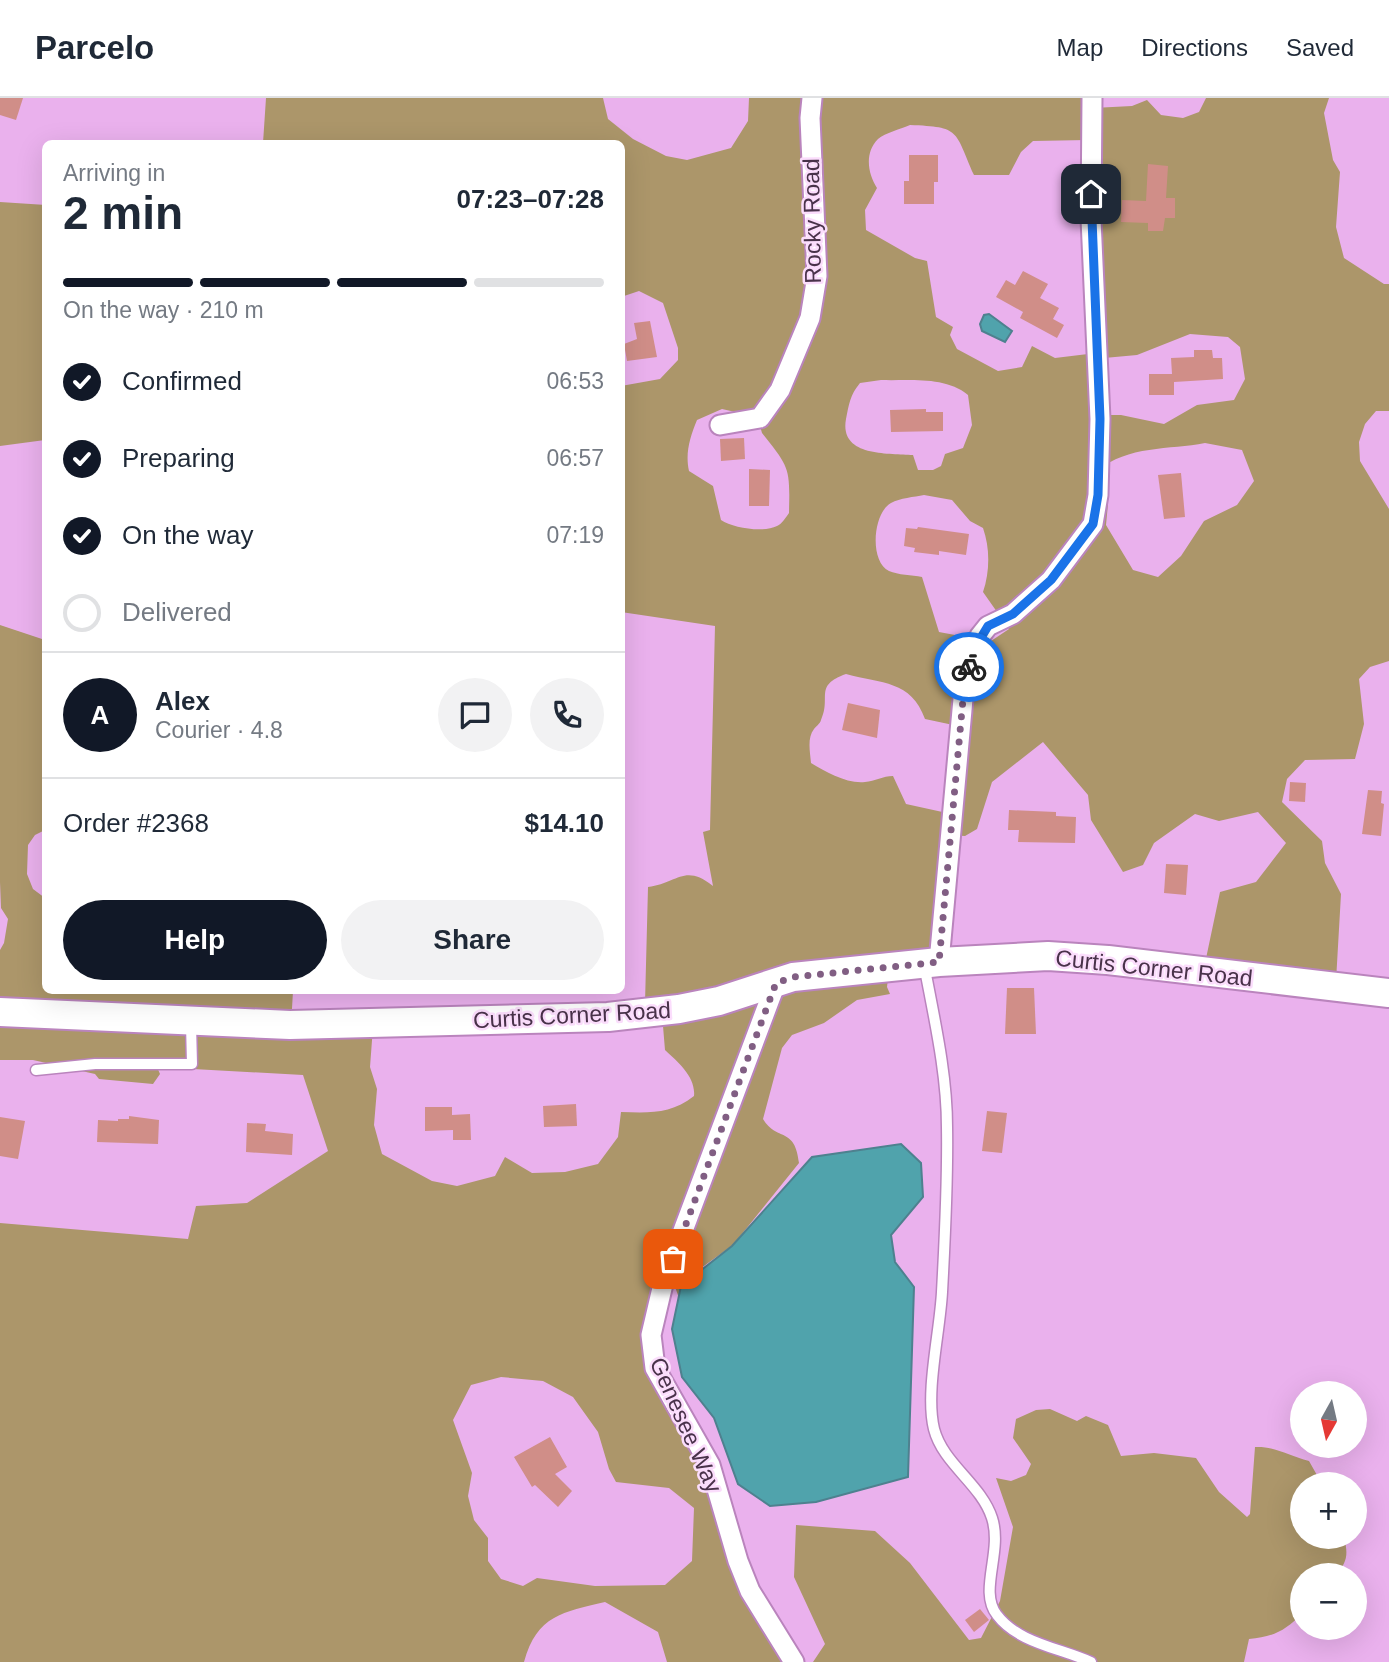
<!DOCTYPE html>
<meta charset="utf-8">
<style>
body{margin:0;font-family:Helvetica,sans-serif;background:#f2f2f3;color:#1f2937;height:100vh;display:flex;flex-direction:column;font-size:26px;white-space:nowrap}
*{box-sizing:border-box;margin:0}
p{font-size:23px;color:#747a83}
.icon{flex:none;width:38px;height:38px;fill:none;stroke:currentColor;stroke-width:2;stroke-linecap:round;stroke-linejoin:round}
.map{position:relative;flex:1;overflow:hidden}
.drawer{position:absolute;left:42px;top:42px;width:583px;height:854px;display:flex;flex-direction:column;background:#fff;border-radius:10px;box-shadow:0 7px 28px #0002}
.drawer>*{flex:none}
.needle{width:46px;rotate:188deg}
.tools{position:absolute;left:1290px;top:1283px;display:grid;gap:14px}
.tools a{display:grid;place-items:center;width:77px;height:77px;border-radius:50%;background:#fff;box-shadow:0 7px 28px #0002;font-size:35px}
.pin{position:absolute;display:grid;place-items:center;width:60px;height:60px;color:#fff;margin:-30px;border-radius:14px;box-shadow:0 4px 10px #0006}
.courier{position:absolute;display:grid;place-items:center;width:70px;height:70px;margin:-35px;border:5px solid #1a73e8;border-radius:50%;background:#fff;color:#222;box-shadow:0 2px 9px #0007}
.headline em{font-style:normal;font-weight:600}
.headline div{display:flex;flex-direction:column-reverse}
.headline{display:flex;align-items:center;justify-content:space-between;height:119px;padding:0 21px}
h1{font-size:46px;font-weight:600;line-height:52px}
.bar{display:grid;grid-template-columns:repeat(4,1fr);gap:10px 7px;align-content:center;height:84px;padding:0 21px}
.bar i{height:9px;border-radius:5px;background:#e0e1e3}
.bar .current{background:#111827}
.bar p{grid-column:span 4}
.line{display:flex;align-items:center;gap:18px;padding:0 21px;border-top:2px solid #e0e1e3}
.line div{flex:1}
.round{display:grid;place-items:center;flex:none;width:74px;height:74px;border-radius:37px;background:#f2f2f3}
ol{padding:0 21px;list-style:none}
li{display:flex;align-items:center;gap:21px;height:77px}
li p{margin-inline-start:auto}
li .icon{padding:7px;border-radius:50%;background:#111827;color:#fff;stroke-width:4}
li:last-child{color:#747a83}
li i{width:38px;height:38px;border:4px solid #e0e1e3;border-radius:50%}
.cta{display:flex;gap:14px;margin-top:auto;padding:14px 21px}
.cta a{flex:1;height:80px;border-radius:42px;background:#111827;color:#fff;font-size:28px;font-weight:600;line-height:80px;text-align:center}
.cta a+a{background:#f2f2f3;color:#1f2937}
header{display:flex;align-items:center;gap:42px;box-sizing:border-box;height:98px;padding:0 35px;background:#fff;border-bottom:2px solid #e0e1e3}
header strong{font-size:33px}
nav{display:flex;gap:38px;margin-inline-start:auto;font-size:24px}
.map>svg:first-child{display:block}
.green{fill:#ac966a;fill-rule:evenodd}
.water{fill:#50a3ac;stroke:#4e818f;stroke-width:2}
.building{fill:#d08e88}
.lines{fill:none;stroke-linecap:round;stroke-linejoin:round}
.lane-casing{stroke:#ba84bd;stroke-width:13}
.street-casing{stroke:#ba84bd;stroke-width:23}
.secondary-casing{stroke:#ba84bd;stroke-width:32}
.lane{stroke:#fff;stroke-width:10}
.street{stroke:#fff;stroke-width:19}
.secondary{stroke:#fff;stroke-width:28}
.done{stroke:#815e83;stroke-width:7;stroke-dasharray:0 12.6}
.route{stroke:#1a73e8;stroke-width:9}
.labels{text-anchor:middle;stroke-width:5;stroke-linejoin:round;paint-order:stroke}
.street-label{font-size:23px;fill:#49324a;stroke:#fbddfc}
</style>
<header>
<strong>Parcelo</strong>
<nav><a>Map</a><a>Directions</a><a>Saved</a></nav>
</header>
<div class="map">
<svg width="1389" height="1564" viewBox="0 0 1389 1564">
<rect width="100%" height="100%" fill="#eab1ed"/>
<!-- green -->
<g class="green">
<path d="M 266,0 L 603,0 L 608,21 L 633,41 L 666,58 L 687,62 L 731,50 L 748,23 L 749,0 L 1091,0 L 1093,10 L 1132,8 L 1147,2 L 1161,17 L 1183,20 L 1199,14 L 1206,0 L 1329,0 L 1324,15 L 1333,62 L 1340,74 L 1336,129 L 1344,160 L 1384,186 L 1389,186 L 1389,313 L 1376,313 L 1365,326 L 1359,344 L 1360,363 L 1389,411 L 1389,563 L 1370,569 L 1359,581 L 1364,626 L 1355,661 L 1305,662 L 1287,681 L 1282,704 L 1322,743 L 1325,765 L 1341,796 L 1336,883 L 1204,870 L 1220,794 L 1256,784 L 1286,745 L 1258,714 L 1219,723 L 1195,716 L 1154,745 L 1143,767 L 1123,774 L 1091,722 L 1088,697 L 1043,644 L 992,684 L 977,731 L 965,738 L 949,737 L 932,856 L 890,863 L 887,889 L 890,896 L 857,902 L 824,925 L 792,937 L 782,950 L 763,1021 C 777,1044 795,1028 799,1065 L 733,1147 L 690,1178 L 679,1200 L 674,1186 L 674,1169 L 650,1246 L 710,1371 L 732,1447 L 790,1564 L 667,1564 L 658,1534 L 605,1504 C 563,1514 537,1517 524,1564 L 0,1564 L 0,1125 L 188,1141 L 196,1108 L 247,1105 L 328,1053 L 303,977 L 157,969 L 160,976 L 153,986 L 99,981 L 95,976 L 33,962 L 0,962 L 0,852 L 4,845 L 8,821 L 1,810 L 0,784 L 0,527 L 45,542 L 45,732 L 35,737 L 28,747 L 27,776 L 33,791 L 45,800 L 46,892 L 293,893 L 291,928 L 373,929 L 370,969 L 377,991 L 374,1027 L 382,1056 L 432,1083 L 457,1088 L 495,1078 L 505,1059 L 532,1075 L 565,1074 L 598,1066 L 618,1039 L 621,1014 C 650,1015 671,1016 694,998 C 696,979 678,964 665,952 L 662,916 L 645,905 L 648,789 C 677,786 684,765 713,788 L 703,734 L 710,732 L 715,528 L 621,514 L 621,288 L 660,281 L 678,262 L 678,250 L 663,205 L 639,193 L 621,199 L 621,46 L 263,45 ZM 910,27 C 961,29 954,32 974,77 L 1009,77 L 1021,54 L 1033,43 L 1087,42 L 1088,256 L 1055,260 L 1032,248 L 1022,269 L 998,273 L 957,251 L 950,237 L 953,229 L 936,219 L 927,163 L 915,160 L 866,132 L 865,112 L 877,90 C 868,76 864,55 878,41 C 885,35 901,31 910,27 ZM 1190,236 L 1228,239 L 1240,249 L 1245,281 L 1234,302 L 1197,307 L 1164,326 L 1121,317 L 1094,317 L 1093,261 L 1137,257 ZM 881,282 C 909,283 945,278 968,297 L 972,327 L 963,350 L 945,356 L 941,368 L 933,372 L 918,372 L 913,357 C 888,355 839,359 846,321 C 849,306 850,297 860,285 ZM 722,311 L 744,316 L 760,328 L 762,335 C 790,370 790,370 789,415 C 786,419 782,426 777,428 C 763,435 733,430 721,422 L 713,388 L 689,373 C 685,355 690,339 697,322 ZM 1205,345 L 1242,352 L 1254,383 L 1237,407 L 1204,423 L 1181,458 L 1158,479 L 1133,472 L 1106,427 L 1108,406 L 1098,373 C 1127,347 1170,352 1205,345 ZM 924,397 L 952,402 L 970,423 L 983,430 C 990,450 990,473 983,494 L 1009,531 L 985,547 L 971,540 L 939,534 L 922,479 C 912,477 898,477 889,473 C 869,463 873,415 891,405 C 900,400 914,399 924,397 ZM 846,576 C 882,586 911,582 925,621 L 958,628 L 947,715 L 906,706 L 893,678 C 883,678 875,683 865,684 C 847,686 826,674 811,665 C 810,653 807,640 814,631 C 816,628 820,626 821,622 C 832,599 813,588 846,576 ZM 501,1279 L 543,1283 L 573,1299 L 598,1334 L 609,1371 L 616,1384 L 669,1390 L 694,1410 L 692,1463 L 665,1487 L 595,1488 L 537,1480 L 523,1488 L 501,1481 L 488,1463 L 488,1440 L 474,1422 L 468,1398 L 472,1375 L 453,1322 L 471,1287 Z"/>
<path d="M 0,104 L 46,107 L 45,342 L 0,348 Z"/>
<path d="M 1050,1311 L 1077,1323 L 1086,1318 L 1108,1327 L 1121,1358 L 1154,1355 L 1196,1360 L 1219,1394 L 1247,1419 L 1250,1416 L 1255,1349 C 1275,1348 1289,1358 1309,1363 L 1322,1386 L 1302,1386 L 1302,1438 L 1344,1439 C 1348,1456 1348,1463 1336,1477 L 1302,1477 L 1302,1515 C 1286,1533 1272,1539 1249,1541 L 1244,1564 L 813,1564 L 825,1546 L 794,1479 L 796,1427 L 875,1433 L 910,1465 L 969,1542 L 981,1540 L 1000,1503 L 1013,1429 L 996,1380 L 1011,1383 L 1026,1377 L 1031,1366 L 1013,1340 L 1016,1321 L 1036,1312 Z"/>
</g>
<!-- water -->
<g class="water">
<path d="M 989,216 L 1012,233 L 1005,244 L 982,233 L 980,226 L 984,217 Z"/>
<path d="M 901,1046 L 921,1065 L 923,1099 L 891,1137 L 895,1164 L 914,1189 L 908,1379 L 816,1404 L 770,1408 L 738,1386 L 714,1320 L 682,1279 L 672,1231 L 681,1188 L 732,1148 L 812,1059 Z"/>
</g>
<!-- building -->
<g class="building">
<path d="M 0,0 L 23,0 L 16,22 L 0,17 Z"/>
<path d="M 909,57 L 938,57 L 938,84 L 934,84 L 934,106 L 904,106 L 904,83 L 909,83 Z"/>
<path d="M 1148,66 L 1168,68 L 1166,100 L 1175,100 L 1175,120 L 1165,120 L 1163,133 L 1148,133 L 1148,125 L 1121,124 L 1122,102 L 1146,103 Z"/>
<path d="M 1023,173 L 1048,186 L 1040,200 L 1059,210 L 1053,221 L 1064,227 L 1057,240 L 1020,220 L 1023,214 L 996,199 L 1006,182 L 1015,187 Z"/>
<path d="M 650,223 L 657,259 L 627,263 L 624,246 L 637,241 L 634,225 Z"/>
<path d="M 1194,252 L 1212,252 L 1213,260 L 1222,260 L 1223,281 L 1174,284 L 1174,297 L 1149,297 L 1149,276 L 1172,276 L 1171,260 L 1194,259 Z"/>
<path d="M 926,311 L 926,314 L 943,314 L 943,333 L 891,334 L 890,312 Z"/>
<path d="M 744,340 L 745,361 L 721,363 L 720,341 Z"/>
<path d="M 749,371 L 770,372 L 769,408 L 749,408 Z"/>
<path d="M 1181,375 L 1185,419 L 1164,421 L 1158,377 Z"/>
<path d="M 918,429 L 969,436 L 966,457 L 939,453 L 939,457 L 914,454 L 915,450 L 904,448 L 906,430 L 917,431 Z"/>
<path d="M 848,605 L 880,612 L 877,640 L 842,632 Z"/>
<path d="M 1290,684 L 1306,685 L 1305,704 L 1289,703 Z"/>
<path d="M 1368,692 L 1382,693 L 1381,705 L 1384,706 L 1381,738 L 1362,736 Z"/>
<path d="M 1009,712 L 1056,714 L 1056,718 L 1076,719 L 1075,745 L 1018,744 L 1019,732 L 1008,732 Z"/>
<path d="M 1166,766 L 1188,767 L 1186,797 L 1164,795 Z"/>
<path d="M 1007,890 L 1034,890 L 1036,936 L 1005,936 Z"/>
<path d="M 576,1006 L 577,1028 L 544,1029 L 543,1008 Z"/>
<path d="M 425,1009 L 452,1009 L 452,1017 L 470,1016 L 471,1042 L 453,1042 L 453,1032 L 425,1033 Z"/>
<path d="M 987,1013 L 1007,1015 L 1002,1055 L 982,1053 Z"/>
<path d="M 129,1018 L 159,1022 L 158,1046 L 97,1044 L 98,1022 L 118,1023 L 118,1021 L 129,1021 Z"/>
<path d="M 0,1019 L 25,1023 L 18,1061 L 0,1058 Z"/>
<path d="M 247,1025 L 266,1026 L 265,1033 L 293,1036 L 292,1057 L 246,1054 Z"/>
<path d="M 550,1339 L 567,1369 L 555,1376 L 572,1393 L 558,1409 L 535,1387 L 532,1389 L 514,1359 Z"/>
<path d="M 980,1511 L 989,1522 L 974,1534 L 965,1522 Z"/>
</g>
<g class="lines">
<defs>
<g id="lane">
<path d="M 924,866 C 934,920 947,975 947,1029 C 948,1084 945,1139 942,1194 C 940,1234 925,1294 934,1331 C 943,1366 981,1386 992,1420 C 1003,1454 978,1493 997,1517 C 1018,1545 1060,1550 1091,1564"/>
<path d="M 36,972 L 95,966 L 192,966 L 191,926"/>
</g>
<g id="street">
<path d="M 720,327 L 760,320 L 780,292 L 810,220 L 817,178 L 810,20 L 812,0"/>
<path d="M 939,864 L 964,590 L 973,553 L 980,538 L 988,528 L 1013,516 L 1051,482 L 1093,426 L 1098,397 L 1100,321 L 1091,121 L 1092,0"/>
<path d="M 776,885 L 663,1186 L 651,1237 L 655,1270 L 710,1367 L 738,1463 L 750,1493 L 794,1564"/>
</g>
<path id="secondary" d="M 0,914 L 290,927 L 608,919 L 679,911 L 719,903 L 793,879 L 939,864 L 1048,858 L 1108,862 L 1389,895"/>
</defs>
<!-- lane casing -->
<use href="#lane" class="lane-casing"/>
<!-- street casing -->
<use href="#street" class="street-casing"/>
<!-- secondary casing -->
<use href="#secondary" class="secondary-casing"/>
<!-- lane -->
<use href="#lane" class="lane"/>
<!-- street -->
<use href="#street" class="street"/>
<!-- secondary -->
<use href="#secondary" class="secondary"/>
</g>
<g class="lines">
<!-- done -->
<path class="done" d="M 673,1161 L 776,885 L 793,879 L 939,864 L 964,590 L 969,569"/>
<!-- route -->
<path class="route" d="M 969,569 L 973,553 L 988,528 L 1013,516 L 1051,482 L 1093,426 L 1098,397 L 1100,321 L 1091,96"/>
</g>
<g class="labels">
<!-- street labels -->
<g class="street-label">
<text transform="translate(812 123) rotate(-91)" y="8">Rocky Road</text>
<text transform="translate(1154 870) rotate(6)" y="8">Curtis Corner Road</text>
<text transform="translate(572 917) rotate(-3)" y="8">Curtis Corner Road</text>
<text transform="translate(686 1327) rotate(66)" y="8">Genesee Way</text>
</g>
</g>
</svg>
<div class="tools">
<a><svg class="needle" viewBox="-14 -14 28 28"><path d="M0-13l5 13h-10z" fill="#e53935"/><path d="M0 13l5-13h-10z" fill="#747a83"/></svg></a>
<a>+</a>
<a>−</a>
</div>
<div class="pin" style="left:673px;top:1161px;background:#ea580c"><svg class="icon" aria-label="bag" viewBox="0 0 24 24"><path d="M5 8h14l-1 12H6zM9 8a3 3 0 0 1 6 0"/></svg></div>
<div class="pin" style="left:1091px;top:96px;background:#1f2937"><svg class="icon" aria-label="home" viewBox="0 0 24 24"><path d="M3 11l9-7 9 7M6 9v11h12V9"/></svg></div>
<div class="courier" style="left:969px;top:569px"><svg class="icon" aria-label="bike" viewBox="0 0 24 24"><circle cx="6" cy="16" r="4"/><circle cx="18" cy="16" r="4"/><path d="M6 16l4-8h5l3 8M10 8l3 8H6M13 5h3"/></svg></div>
<section class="drawer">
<div class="headline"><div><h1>2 min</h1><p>Arriving in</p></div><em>07:23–07:28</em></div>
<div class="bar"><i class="current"></i><i class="current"></i><i class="current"></i><i></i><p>On the way · 210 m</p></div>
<ol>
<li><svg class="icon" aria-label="check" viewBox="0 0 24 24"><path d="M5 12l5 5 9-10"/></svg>Confirmed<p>06:53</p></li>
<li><svg class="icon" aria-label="check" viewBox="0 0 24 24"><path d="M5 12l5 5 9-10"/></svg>Preparing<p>06:57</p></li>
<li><svg class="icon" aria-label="check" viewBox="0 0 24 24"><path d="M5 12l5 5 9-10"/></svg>On the way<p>07:19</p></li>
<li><i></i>Delivered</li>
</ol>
<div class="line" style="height:126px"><b class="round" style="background:#111827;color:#fff">A</b><div><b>Alex</b><p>Courier · 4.8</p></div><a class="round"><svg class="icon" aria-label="chat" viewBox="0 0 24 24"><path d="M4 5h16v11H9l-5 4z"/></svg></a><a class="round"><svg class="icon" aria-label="phone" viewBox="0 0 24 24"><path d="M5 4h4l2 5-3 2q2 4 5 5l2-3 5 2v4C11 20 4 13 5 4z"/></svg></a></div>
<div class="line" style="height:91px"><div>Order #2368</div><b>$14.10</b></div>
<div class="cta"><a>Help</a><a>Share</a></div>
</section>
</div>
